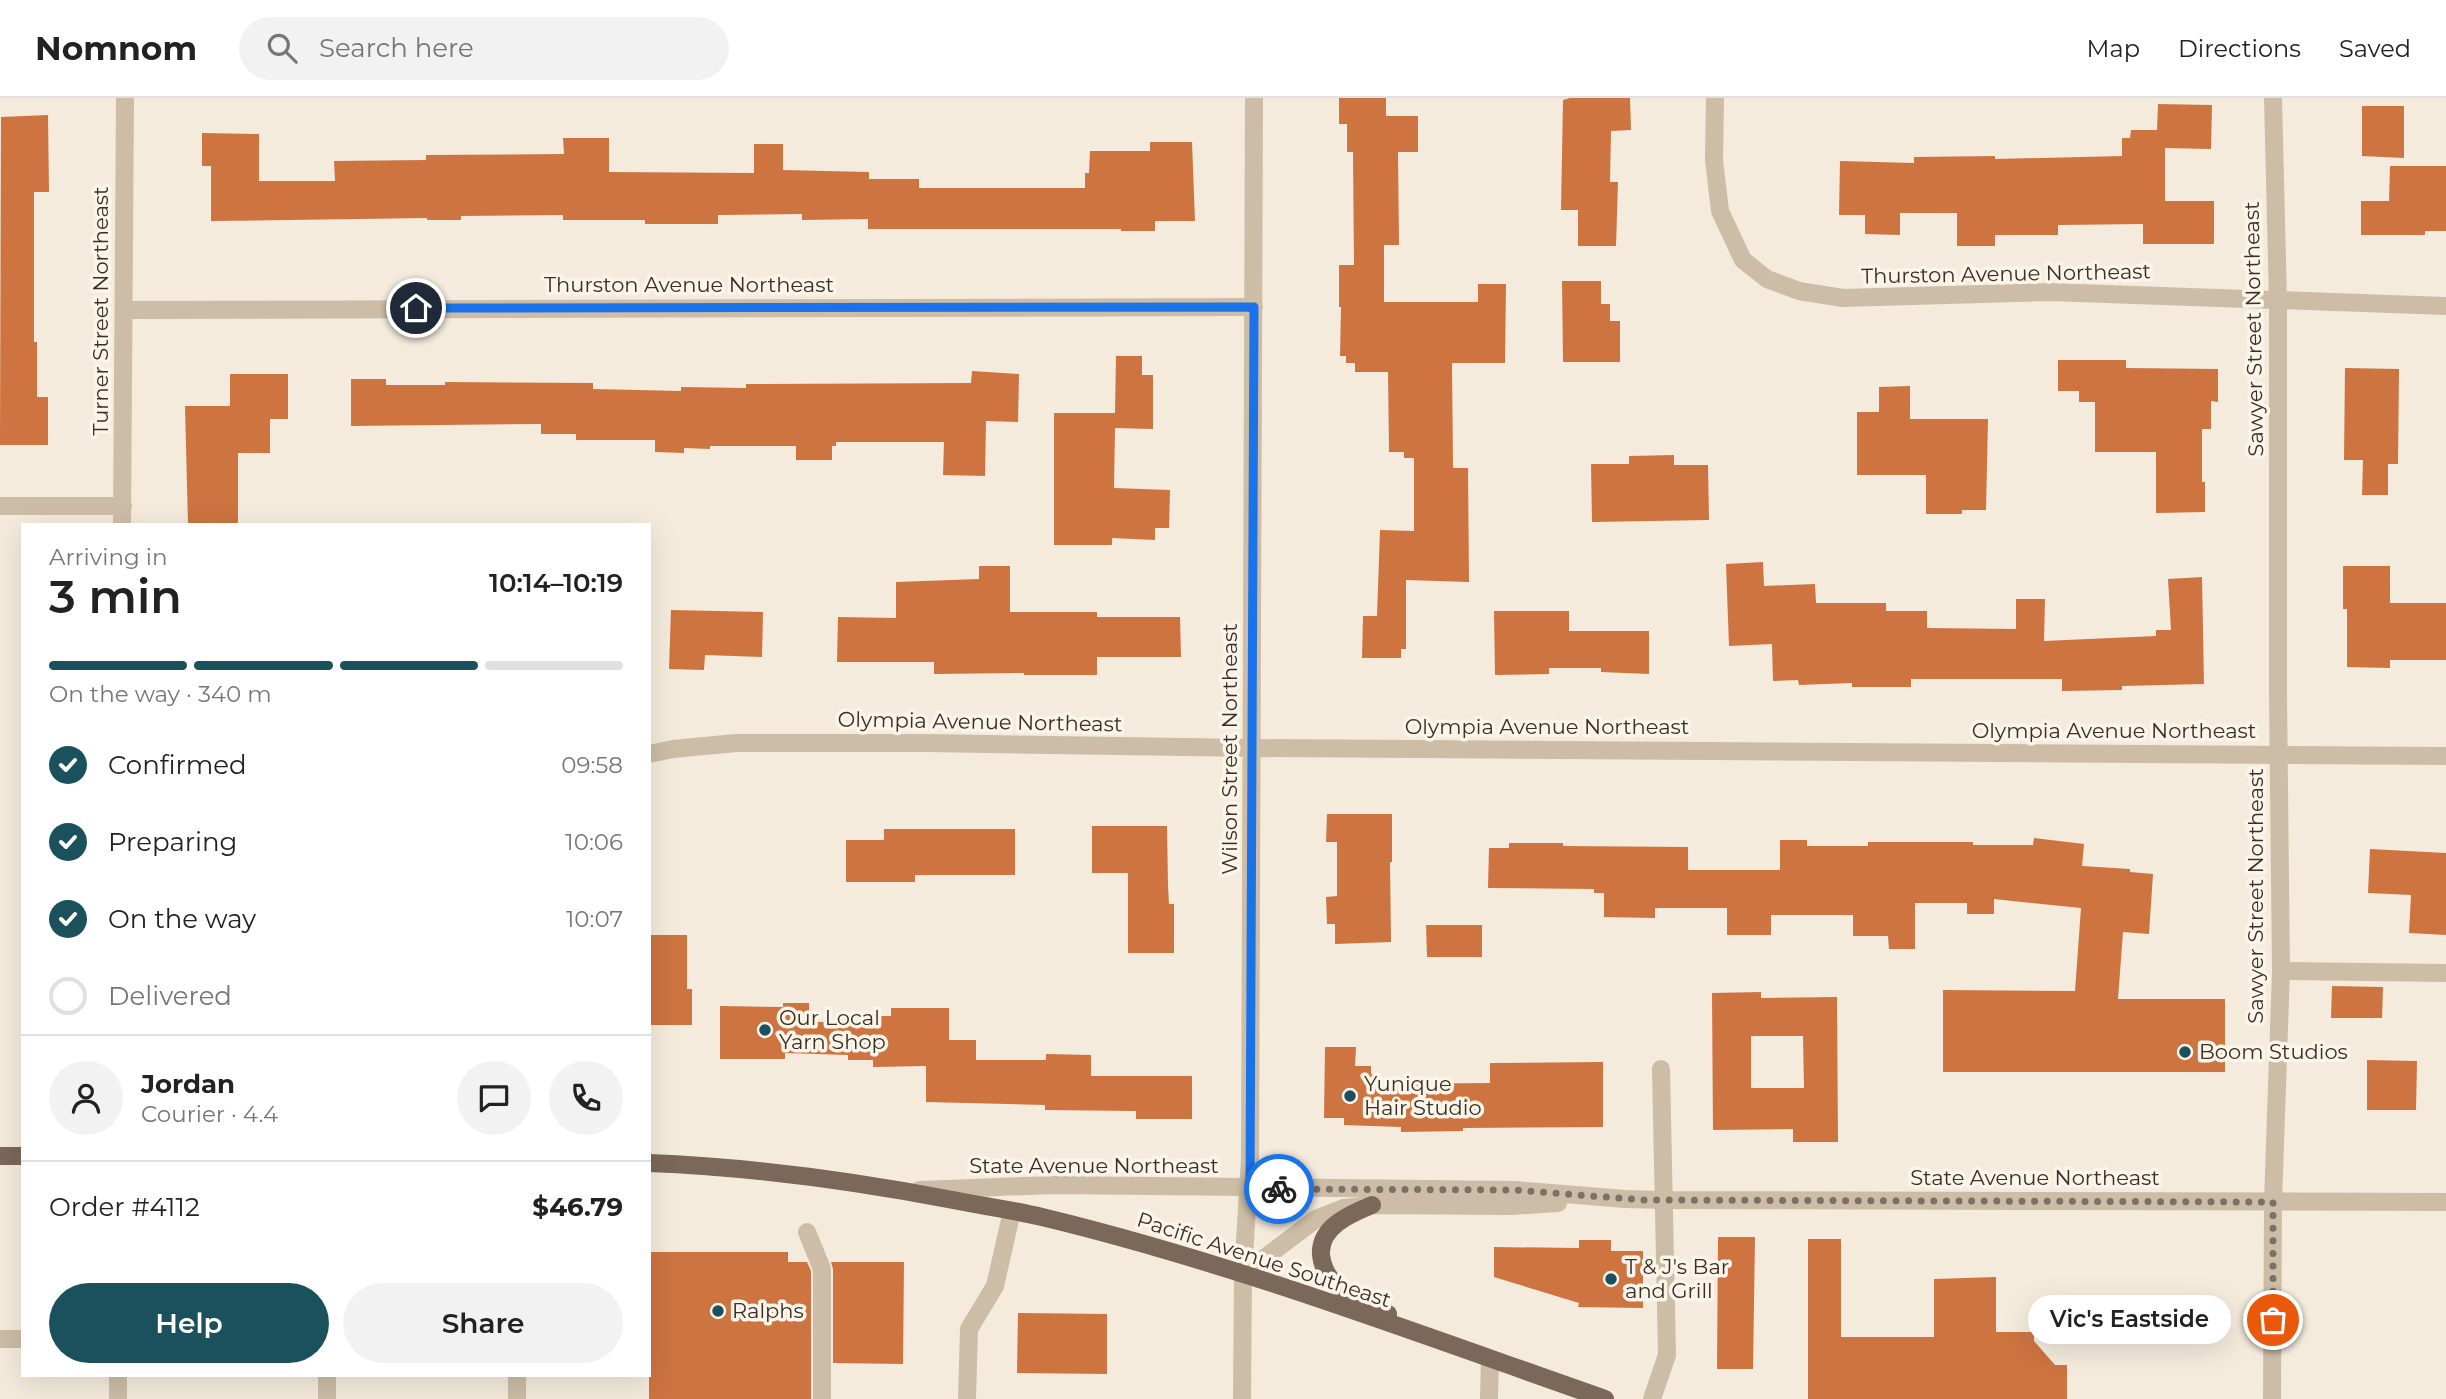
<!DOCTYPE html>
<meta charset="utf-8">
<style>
body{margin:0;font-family:Montserrat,sans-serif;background:#f2f2f2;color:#222;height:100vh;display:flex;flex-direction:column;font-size:26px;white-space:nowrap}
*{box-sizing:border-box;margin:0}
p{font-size:23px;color:#767676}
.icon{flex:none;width:38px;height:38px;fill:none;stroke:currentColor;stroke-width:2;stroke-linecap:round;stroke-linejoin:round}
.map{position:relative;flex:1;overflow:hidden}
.drawer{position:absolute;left:21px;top:425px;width:630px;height:854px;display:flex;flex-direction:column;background:#fff;border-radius:0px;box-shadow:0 7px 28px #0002}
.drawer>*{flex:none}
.pin{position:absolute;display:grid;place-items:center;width:60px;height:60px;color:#fff;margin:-30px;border:4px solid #fff;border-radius:50%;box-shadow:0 2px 7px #0007}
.courier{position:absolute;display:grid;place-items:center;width:70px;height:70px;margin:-35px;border:5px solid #1a73e8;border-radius:50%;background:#fff;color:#222;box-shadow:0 2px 9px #0007}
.bubble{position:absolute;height:49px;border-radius:24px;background:#fff;box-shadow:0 7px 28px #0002;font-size:23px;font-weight:600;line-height:49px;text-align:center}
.summary em{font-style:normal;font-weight:600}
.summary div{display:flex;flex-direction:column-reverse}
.summary{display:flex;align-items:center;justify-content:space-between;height:119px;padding:0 28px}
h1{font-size:46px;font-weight:600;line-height:52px}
.bar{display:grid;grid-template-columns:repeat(4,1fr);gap:10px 7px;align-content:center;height:84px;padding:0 28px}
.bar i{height:9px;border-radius:5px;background:#e0e0e0}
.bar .on{background:#1b515d}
.bar p{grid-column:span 4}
.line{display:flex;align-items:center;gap:18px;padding:0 28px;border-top:2px solid #e0e0e0}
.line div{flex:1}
.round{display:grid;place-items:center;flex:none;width:74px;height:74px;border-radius:37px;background:#f2f2f2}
ol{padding:0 28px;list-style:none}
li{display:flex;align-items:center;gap:21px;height:77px}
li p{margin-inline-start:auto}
li .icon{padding:7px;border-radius:50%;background:#1b515d;color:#fff;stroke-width:4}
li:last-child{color:#767676}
li i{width:38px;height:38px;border:4px solid #e0e0e0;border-radius:50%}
.cta{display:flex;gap:14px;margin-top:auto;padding:14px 28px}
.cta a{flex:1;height:80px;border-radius:42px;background:#1b515d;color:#fff;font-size:28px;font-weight:600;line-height:80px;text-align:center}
.cta a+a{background:#f2f2f2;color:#222}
header{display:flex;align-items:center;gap:42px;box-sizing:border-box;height:98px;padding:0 35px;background:#fff;border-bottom:2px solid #e0e0e0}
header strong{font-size:33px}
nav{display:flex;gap:38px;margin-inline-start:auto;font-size:24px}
.search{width:490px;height:63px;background:#f2f2f2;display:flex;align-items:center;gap:18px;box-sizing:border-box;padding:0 24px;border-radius:38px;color:#767676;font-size:26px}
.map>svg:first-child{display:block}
.building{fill:#cd7441;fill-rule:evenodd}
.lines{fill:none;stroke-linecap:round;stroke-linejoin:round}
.service{stroke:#cdbda7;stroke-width:18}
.minor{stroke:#cdbda7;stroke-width:18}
.tertiary{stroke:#cdbda7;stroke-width:18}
.primary{stroke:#7c6858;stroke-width:18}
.done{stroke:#7a7167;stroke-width:7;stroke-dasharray:0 12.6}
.route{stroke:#1a73e8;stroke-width:9}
.poi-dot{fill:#1b515d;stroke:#fbf5e9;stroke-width:2.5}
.labels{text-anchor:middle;stroke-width:7;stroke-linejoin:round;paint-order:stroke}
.street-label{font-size:21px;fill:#392f28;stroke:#fbf5e9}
.poi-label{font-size:21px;fill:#392f28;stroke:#fbf5e9;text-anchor:start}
</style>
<header>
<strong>Nomnom</strong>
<div class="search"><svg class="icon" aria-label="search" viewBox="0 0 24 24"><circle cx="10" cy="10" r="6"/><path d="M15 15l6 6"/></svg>Search here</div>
<nav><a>Map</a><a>Directions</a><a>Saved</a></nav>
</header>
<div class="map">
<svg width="2446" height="1301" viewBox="0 0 2446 1301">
<rect width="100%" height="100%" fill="#f4ebdc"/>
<!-- building -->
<g class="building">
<path d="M 1339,0 L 1386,0 L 1386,18 L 1418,18 L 1418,54 L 1398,54 L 1399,147 L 1384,147 L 1384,204 L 1478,204 L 1478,186 L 1506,186 L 1505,265 L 1452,265 L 1453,370 L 1468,370 L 1469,484 L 1406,482 L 1406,551 L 1401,551 L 1401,560 L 1362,560 L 1363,518 L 1377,518 L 1380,432 L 1414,433 L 1414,360 L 1404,360 L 1404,354 L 1389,354 L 1388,274 L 1355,274 L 1355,265 L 1346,265 L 1346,258 L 1340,258 L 1341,209 L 1339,209 L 1339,167 L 1354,167 L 1353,54 L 1347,54 L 1347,26 L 1339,26 Z"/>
<path d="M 1570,0 L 1630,0 L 1631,32 L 1611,33 L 1610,84 L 1618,84 L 1616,148 L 1578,148 L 1578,112 L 1561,112 L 1563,2 Z"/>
<path d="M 2158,6 L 2212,7 L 2211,51 L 2165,50 L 2165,103 L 2214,103 L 2214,146 L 2143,146 L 2143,126 L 2058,127 L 2058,137 L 1995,137 L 1995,148 L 1957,148 L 1957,115 L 1900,115 L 1900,137 L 1865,136 L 1865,117 L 1839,117 L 1840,63 L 1914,65 L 1914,59 L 1995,58 L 1995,61 L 2122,58 L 2122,40 L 2130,40 L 2131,32 L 2157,32 Z"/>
<path d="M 2362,8 L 2404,8 L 2404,60 L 2362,58 Z"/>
<path d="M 48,17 L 49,94 L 34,94 L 34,244 L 37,244 L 37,299 L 48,299 L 48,347 L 0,347 L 1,19 Z"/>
<path d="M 202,35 L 259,36 L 259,83 L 335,83 L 334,63 L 426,62 L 426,57 L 564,56 L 563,40 L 609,40 L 609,74 L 754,75 L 754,46 L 783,46 L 783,72 L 869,74 L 869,81 L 919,81 L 919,90 L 1085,90 L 1085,75 L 1089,75 L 1090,53 L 1150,53 L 1150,44 L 1192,44 L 1195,123 L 1155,123 L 1155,133 L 1121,133 L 1121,131 L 868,131 L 868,121 L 802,122 L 802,116 L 718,117 L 718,126 L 645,126 L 645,122 L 563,122 L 563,117 L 461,118 L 461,122 L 427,122 L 427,120 L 211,123 L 211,68 L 202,68 Z"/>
<path d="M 2390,68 L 2446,68 L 2446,133 L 2425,133 L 2425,137 L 2361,137 L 2361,103 L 2389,103 Z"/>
<path d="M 1562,183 L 1601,183 L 1601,206 L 1610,206 L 1610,223 L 1620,223 L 1620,264 L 1563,264 Z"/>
<path d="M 1116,258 L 1142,258 L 1142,277 L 1153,277 L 1153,331 L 1115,330 L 1114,390 L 1170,392 L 1169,430 L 1155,430 L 1155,442 L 1112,440 L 1112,447 L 1054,447 L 1054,315 L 1115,315 Z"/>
<path d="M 2058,262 L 2126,262 L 2126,270 L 2218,271 L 2218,304 L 2211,303 L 2211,331 L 2202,331 L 2202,384 L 2205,384 L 2205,414 L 2156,415 L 2156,354 L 2095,354 L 2095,304 L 2079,304 L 2079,293 L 2058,293 Z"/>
<path d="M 2345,270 L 2399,271 L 2398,366 L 2388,366 L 2388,397 L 2362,397 L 2363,362 L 2344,362 Z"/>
<path d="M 972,273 L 1019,276 L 1018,324 L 986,323 L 985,378 L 943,377 L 944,344 L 836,344 L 836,348 L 832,348 L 832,362 L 796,362 L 796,348 L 710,348 L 710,351 L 684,350 L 684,355 L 655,354 L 655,342 L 576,342 L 576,336 L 541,336 L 541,326 L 351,328 L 351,281 L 386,281 L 386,287 L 445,287 L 445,284 L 593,285 L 593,291 L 681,293 L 681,289 L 746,290 L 746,286 L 971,285 Z"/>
<path d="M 230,276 L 288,276 L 288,321 L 270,321 L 270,355 L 238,355 L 238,427 L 188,427 L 185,308 L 230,308 Z"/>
<path d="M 1910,288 L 1910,321 L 1988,321 L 1986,412 L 1962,412 L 1962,416 L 1926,416 L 1926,377 L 1857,377 L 1857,314 L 1879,314 L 1879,289 Z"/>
<path d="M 1674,357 L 1674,367 L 1708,367 L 1709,422 L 1592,424 L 1591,366 L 1629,366 L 1629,358 Z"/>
<path d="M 1763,464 L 1764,488 L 1815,486 L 1816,505 L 1886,505 L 1886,513 L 1927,513 L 1927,530 L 2016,531 L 2016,501 L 2045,501 L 2044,543 L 2156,538 L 2156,532 L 2171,532 L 2168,481 L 2202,479 L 2204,586 L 2122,588 L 2122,592 L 2062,593 L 2062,581 L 1911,581 L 1911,589 L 1852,589 L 1852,585 L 1799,587 L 1798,582 L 1773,583 L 1772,546 L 1729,548 L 1726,466 Z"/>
<path d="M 979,468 L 1010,468 L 1010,514 L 1097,514 L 1097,519 L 1180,519 L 1181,559 L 1097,559 L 1097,577 L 1024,577 L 1024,575 L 934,576 L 934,564 L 837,564 L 838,519 L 896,520 L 896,484 L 979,481 Z"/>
<path d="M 2343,468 L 2390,468 L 2390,505 L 2446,505 L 2446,562 L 2390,562 L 2390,570 L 2347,569 L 2347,511 L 2343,511 Z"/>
<path d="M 671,512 L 763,514 L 762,559 L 705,557 L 704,572 L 669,571 Z"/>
<path d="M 1494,513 L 1569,513 L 1569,533 L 1649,533 L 1649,576 L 1601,574 L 1601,570 L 1549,570 L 1549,576 L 1495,577 Z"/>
<path d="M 1327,716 L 1392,716 L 1392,764 L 1390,764 L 1391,844 L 1335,846 L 1335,826 L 1327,826 L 1326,799 L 1337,798 L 1337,744 L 1326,744 Z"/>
<path d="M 1092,728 L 1167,728 L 1168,788 L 1169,806 L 1174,806 L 1174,855 L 1128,855 L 1128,775 L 1092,775 Z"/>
<path d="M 884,731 L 1015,731 L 1015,777 L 915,777 L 915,784 L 846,784 L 846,742 L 884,742 Z"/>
<path d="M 2034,740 L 2084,746 L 2082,768 L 2130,771 L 2130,774 L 2153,776 L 2149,836 L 2123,834 L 2118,901 L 2225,901 L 2225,974 L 1943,974 L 1943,892 L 2075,893 L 2081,810 L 1994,801 L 1994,816 L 1967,816 L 1967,805 L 1915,805 L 1915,851 L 1889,851 L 1888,838 L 1853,838 L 1853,817 L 1771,817 L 1771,837 L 1727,837 L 1727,810 L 1655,810 L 1655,820 L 1604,819 L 1604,795 L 1594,795 L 1594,791 L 1488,790 L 1489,750 L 1509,750 L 1509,745 L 1563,745 L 1563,748 L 1688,749 L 1688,772 L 1780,772 L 1780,742 L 1807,742 L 1807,748 L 1868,748 L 1868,744 L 1973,744 L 1973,747 L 2033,747 Z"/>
<path d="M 2370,751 L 2446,755 L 2446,837 L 2409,835 L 2411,797 L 2368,795 Z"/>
<path d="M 1426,827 L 1482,827 L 1482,859 L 1427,859 Z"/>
<path d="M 651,837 L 687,837 L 687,891 L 692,891 L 692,927 L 649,927 Z"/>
<path d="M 2332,888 L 2383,889 L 2382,920 L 2331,920 Z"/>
<path d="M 1761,894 L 1761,900 L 1837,899 L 1838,1044 L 1793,1044 L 1793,1031 L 1713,1032 L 1712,895 ZM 1751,938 L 1803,938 L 1804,990 L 1751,990 Z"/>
<path d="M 783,905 L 809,905 L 809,924 L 872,924 L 872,918 L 891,918 L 891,910 L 949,910 L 949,942 L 976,942 L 976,962 L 1046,962 L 1046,956 L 1091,957 L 1091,978 L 1192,978 L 1192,1021 L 1136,1021 L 1136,1013 L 1045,1012 L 1045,1007 L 926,1004 L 926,968 L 873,969 L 873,962 L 848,962 L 848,957 L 785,955 L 785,961 L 720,961 L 720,908 L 783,909 Z"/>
<path d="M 1325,949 L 1356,949 L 1355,968 L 1371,968 L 1371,976 L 1375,977 L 1375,986 L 1490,985 L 1490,965 L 1603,964 L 1603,1029 L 1463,1030 L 1463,1033 L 1401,1034 L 1401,1029 L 1344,1027 L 1344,1020 L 1324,1020 Z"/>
<path d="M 2367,962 L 2417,963 L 2416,1012 L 2367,1012 Z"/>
<path d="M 1718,1139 L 1755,1139 L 1753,1271 L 1717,1271 Z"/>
<path d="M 1808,1141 L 1841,1141 L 1841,1239 L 1934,1239 L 1934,1181 L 1996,1179 L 1996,1234 L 2034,1234 L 2034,1243 L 2055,1267 L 2067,1267 L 2067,1301 L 1808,1301 Z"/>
<path d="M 1579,1142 L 1611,1142 L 1611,1153 L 1643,1153 L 1643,1210 L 1578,1209 L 1579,1205 L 1494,1179 L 1494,1149 L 1579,1150 Z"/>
<path d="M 649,1154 L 788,1154 L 788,1164 L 807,1164 L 811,1173 L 811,1301 L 649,1301 Z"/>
<path d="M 831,1164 L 904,1164 L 903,1266 L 833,1265 L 833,1171 Z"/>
<path d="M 1018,1215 L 1107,1216 L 1107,1276 L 1017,1275 Z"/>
</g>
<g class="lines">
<!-- service -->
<g class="service">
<path d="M 2281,873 L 2446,875"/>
<path d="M 807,1134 L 822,1171 L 822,1301"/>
<path d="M 0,1241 L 23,1241"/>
<path d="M 517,1278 L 517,1301"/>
<path d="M 327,1301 L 327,1278"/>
<path d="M 967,1301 L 969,1231 L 995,1188 L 1012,1113"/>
<path d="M 1489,1301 L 1490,1261"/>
<path d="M 1652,1301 L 1667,1257 L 1661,971"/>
</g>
<!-- minor -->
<g class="minor">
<path d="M 1715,0 L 1714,62 L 1720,113 L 1743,162 L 1767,181 L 1799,193 L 1843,200 L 2050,194 L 2446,208"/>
<path d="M 124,212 L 1254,209"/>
<path d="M 0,408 L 123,408"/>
<path d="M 122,427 L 125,0"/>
<path d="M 649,656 L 673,651 L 736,645 L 926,645 L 1252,650 L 2446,658"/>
<path d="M 118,1301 L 118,1278"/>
<path d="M 1242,1301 L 1243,1176 L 1250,1060 L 1254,0"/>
<path d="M 2272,1301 L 2273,1104 L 2281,873 L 2278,597 L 2278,203 L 2273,0"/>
</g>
<!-- tertiary -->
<g class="tertiary">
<path d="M 919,1092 L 1053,1087 L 1515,1092 L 1625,1101 L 1663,1102 L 2446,1104"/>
<path d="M 1243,1176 L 1316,1121 L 1344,1110 L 1372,1107 L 1511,1108 L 1558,1105"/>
</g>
<!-- primary -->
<g class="primary">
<path d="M 0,1058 L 23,1058"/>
<path d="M 649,1065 C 751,1069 854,1083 953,1102 C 983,1108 1013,1112 1042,1119 C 1233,1165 1419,1236 1605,1301"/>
<path d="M 1372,1107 C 1350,1116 1319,1129 1321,1157 C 1322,1167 1327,1179 1336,1186 C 1350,1198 1371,1208 1388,1216"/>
</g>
</g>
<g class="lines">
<!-- done -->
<path class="done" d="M 1279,1091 L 1514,1092 L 1644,1102 L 2273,1104 L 2273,1222"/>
<!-- route -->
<path class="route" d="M 416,210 L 1254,209 L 1250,1090 L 1279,1091"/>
</g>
<!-- markers -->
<g class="poi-dot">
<circle cx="765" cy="932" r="7"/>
<circle cx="2185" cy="954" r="7"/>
<circle cx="1350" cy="998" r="7"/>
<circle cx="1611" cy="1181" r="7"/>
<circle cx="718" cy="1213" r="7"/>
</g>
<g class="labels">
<!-- street labels -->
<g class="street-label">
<text transform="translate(2006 176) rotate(-1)" y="7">Thurston Avenue Northeast</text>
<text x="689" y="194">Thurston Avenue Northeast</text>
<text transform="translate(101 213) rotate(-90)" y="7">Turner Street Northeast</text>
<text transform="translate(2254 231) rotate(-91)" y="7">Sawyer Street Northeast</text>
<text transform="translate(980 624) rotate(1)" y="7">Olympia Avenue Northeast</text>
<text x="1547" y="636">Olympia Avenue Northeast</text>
<text x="2114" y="640">Olympia Avenue Northeast</text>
<text transform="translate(1230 651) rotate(-90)" y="7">Wilson Street Northeast</text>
<text transform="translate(2256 798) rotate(-90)" y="7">Sawyer Street Northeast</text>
<text x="1094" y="1075">State Avenue Northeast</text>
<text x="2035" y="1087">State Avenue Northeast</text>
<text transform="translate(1264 1162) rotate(18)" y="7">Pacific Avenue Southeast</text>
</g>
<!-- poi labels -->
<g class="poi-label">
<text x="779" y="927">Our Local<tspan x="779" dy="24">Yarn Shop</tspan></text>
<text x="2199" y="961">Boom Studios</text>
<text x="1364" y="993">Yunique<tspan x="1364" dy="24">Hair Studio</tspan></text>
<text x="1625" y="1176">T &amp; J's Bar<tspan x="1625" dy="24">and Grill</tspan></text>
<text x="732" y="1220">Ralphs</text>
</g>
</g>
</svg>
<div class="pin" style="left:2273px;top:1222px;background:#ea580c"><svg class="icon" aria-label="bag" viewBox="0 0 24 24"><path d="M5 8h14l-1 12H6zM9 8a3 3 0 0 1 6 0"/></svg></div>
<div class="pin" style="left:416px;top:210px;background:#1f2937"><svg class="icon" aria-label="home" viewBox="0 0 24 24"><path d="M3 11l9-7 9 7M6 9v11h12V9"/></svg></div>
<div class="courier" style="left:1279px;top:1091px"><svg class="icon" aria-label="bike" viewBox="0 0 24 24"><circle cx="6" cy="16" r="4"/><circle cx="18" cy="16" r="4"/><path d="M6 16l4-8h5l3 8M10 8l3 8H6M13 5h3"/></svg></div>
<div class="bubble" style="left:2028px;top:1197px;width:203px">Vic's Eastside</div>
<section class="drawer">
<div class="summary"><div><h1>3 min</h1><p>Arriving in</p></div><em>10:14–10:19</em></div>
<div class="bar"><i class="on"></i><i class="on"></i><i class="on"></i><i></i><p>On the way · 340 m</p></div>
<ol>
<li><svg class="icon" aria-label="check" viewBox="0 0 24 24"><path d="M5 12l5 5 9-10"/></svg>Confirmed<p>09:58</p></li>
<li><svg class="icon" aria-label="check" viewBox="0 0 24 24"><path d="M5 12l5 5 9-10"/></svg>Preparing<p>10:06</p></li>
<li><svg class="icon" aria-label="check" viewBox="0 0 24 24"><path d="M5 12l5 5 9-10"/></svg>On the way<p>10:07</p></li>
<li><i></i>Delivered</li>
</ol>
<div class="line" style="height:126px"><a class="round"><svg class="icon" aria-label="person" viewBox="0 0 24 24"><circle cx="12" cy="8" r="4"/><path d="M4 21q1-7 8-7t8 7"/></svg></a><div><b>Jordan</b><p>Courier · 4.4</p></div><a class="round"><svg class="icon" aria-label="chat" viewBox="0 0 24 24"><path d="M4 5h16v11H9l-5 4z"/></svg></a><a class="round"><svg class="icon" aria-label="phone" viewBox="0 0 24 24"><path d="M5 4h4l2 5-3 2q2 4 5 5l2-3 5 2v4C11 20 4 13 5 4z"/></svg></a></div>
<div class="line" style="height:91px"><div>Order #4112</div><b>$46.79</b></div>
<div class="cta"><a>Help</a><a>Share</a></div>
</section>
</div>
